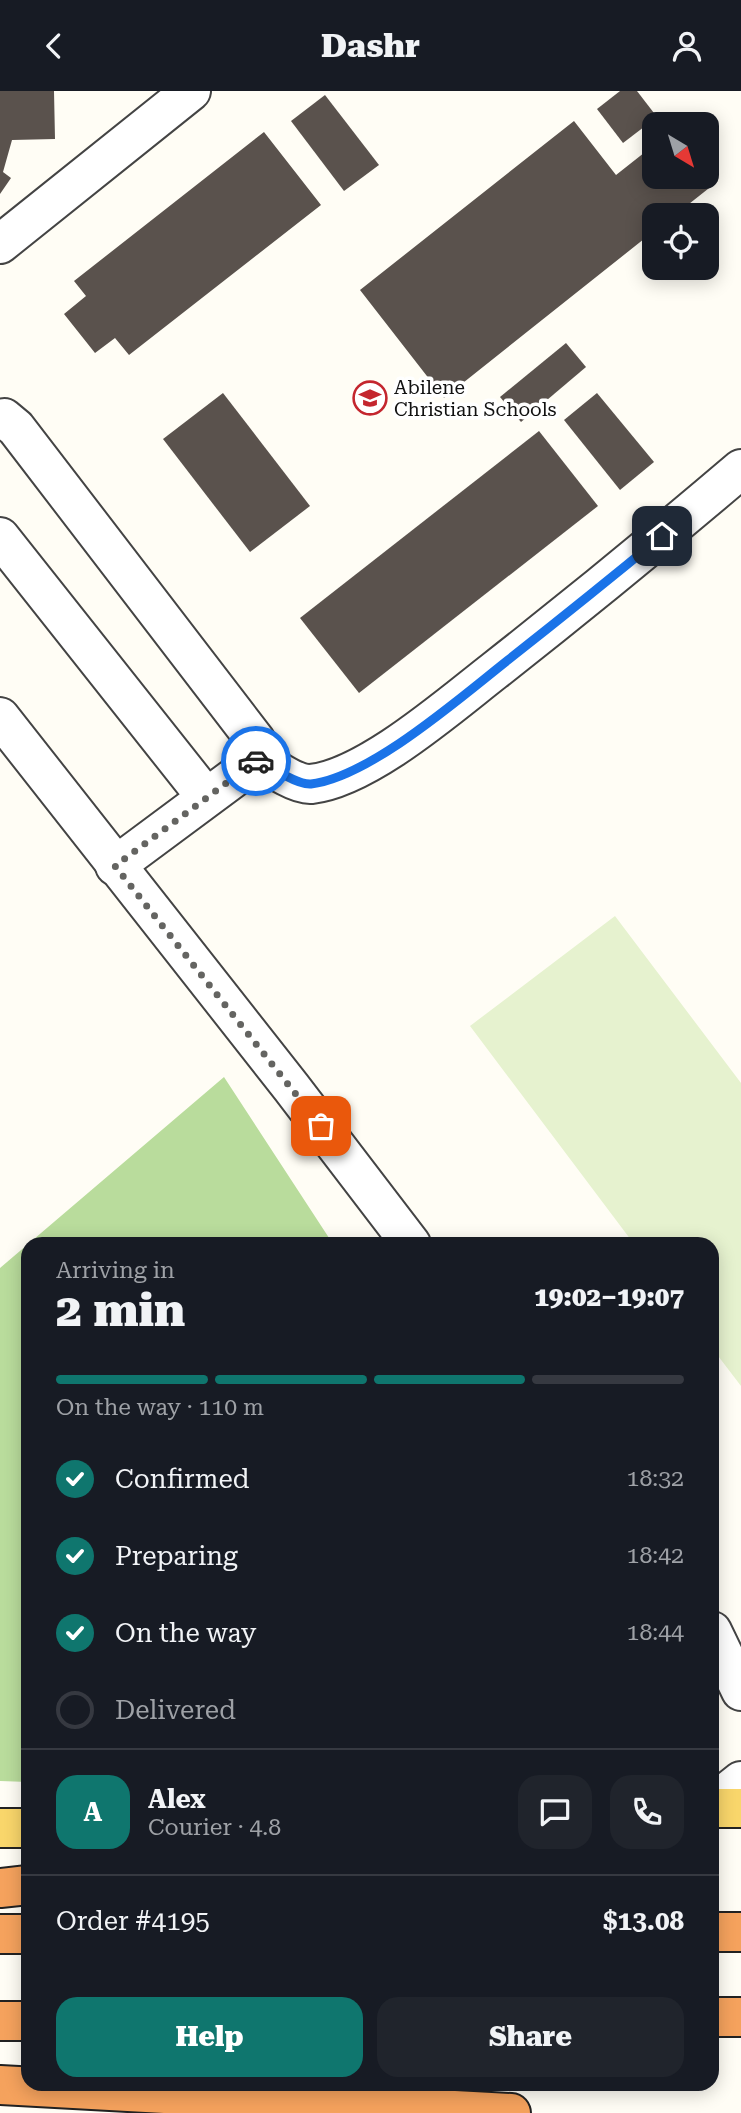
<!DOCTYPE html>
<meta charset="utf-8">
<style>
body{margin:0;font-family:"Roboto Serif",serif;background:#20242c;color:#f1f3f6;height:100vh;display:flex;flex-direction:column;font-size:26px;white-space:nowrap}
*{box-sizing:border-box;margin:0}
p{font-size:23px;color:#9ea1a6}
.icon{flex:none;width:38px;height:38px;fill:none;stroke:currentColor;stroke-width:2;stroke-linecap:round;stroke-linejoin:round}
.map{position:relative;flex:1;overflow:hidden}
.drawer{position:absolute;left:21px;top:1146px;width:698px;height:854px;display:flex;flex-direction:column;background:#171b24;border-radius:21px;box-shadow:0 4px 18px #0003}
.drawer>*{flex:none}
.needle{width:46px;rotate:142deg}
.controls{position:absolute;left:642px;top:21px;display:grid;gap:14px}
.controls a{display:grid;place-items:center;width:77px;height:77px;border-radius:14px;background:#171b24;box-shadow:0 4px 18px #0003;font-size:35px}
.pin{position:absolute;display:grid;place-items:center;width:60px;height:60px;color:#fff;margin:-30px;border-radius:14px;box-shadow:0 4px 10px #0006}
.courier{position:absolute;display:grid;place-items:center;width:70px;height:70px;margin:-35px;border:5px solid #1a73e8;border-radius:50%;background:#fff;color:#222;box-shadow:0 2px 9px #0007}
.overview em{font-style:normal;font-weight:800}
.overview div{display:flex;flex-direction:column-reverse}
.overview{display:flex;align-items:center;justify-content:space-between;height:119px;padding:0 35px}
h1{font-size:46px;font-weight:800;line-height:52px}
.bar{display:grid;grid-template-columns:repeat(4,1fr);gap:10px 7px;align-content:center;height:84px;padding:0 35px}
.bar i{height:9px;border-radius:5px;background:#363941}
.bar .current{background:#0f766e}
.bar p{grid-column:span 4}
.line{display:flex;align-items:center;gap:18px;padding:0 35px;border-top:2px solid #363941}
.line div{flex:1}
.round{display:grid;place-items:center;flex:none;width:74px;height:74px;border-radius:21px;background:#20242c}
ol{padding:0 35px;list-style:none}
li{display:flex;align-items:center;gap:21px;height:77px}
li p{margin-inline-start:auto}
li .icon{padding:7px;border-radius:50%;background:#0f766e;color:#fff;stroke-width:4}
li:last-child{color:#9ea1a6}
li i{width:38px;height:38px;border:4px solid #363941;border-radius:50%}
.button{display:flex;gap:14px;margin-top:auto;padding:14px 35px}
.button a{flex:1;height:80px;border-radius:21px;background:#0f766e;color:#fff;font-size:28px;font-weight:800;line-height:80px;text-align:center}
.button a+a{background:#20242c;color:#f1f3f6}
header{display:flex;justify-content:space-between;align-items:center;height:91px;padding:0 35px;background:#171b24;font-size:32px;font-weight:800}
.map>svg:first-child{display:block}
.forest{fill:#b9dc9c}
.pitch{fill:#e6f2cf}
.building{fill:#5a524d}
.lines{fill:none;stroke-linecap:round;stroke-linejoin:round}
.minor-casing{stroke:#444;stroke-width:42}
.major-casing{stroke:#222;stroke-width:42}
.highway-casing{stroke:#222;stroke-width:42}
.minor{stroke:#fff;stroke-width:38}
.major{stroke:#f9d66b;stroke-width:38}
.highway{stroke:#f5a25d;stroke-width:38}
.done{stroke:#646461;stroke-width:7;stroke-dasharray:0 12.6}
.route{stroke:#1a73e8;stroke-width:9}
.labels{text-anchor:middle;stroke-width:7;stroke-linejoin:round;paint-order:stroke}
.poi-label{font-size:19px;fill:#111;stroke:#fff;text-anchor:start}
</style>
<header><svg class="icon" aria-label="back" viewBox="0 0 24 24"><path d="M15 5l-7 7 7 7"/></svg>Dashr<svg class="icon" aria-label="person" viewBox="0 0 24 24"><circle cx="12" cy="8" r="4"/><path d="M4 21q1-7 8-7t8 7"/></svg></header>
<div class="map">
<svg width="741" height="2022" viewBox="0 0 741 2022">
<rect width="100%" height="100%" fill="#fffdf5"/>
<!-- forest -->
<path class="forest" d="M 224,986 L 333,1153 L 28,1153 L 28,1691 L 0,1690 L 0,1177 Z"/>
<!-- pitch -->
<path class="pitch" d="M 615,825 L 741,992 L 741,1295 L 712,1257 L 712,1153 L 634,1153 L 470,935 Z"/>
<!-- building -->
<g class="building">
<path d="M 0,0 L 54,0 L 55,48 L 12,49 L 3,81 L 11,87 L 0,103 Z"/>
<path d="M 620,0 L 637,0 L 657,26 L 623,52 L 597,18 Z"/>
<path d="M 325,4 L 379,74 L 344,100 L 291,30 Z"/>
<path d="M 574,30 L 616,84 L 654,54 L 654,86 L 707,86 L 707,76 L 718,90 L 675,124 L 654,124 L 654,140 L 444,307 L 360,199 Z"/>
<path d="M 264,41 L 321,114 L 129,264 L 115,247 L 95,262 L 64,223 L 86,205 L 74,190 Z"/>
<path d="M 566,252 L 586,276 L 521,331 L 500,306 Z"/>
<path d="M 223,302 L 310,415 L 250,461 L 163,348 Z"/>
<path d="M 597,302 L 654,371 L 620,399 L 564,329 Z"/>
<path d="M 539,340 L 598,415 L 359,602 L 300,527 Z"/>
</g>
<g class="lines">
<defs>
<g id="minor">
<path d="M 0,153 L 191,0"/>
<path d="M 0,328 L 4,327 L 16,337 L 256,650 L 259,668 L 115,775"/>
<path d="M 0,446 L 206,706"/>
<path d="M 0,626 L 291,996 L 411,1153"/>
<path d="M 259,668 C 271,676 296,694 311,693 C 367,687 449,615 494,580 C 578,514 660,447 741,378"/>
<path d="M 712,1540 L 741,1600"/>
<path d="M 712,1713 L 741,1690"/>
</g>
<g id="major">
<path d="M 712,1717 L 741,1717"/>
<path d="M 0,1737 L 28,1737"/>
</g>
<g id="highway">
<path d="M 0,1797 L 28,1794"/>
<path d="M 712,1841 L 741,1841"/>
<path d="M 0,1843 L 28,1843"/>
<path d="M 712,1926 L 741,1926"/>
<path d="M 0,1930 L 28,1930"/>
<path d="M 0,1994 L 511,2022"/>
</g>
</defs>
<!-- minor casing -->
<use href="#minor" class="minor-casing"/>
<!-- major casing -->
<use href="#major" class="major-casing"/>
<!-- highway casing -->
<use href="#highway" class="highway-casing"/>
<!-- minor -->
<use href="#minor" class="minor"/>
<!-- major -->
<use href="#major" class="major"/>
<!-- highway -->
<use href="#highway" class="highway"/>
</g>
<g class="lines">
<!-- done -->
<path class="done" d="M 256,670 L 115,775 L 321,1035"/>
<!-- route -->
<path class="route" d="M 256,670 L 259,668 C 271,676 296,694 311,693 C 370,686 461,606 508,569 C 560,528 611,487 662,445"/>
</g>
<!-- icons -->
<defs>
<symbol id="school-ring" viewBox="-11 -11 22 22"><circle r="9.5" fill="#fff" stroke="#c4262e" stroke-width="1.5"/><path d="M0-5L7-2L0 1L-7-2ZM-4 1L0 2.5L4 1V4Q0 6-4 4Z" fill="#c4262e"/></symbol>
</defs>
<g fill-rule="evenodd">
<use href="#school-ring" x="351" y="288" width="38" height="38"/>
</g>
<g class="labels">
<!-- poi labels -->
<g class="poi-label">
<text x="394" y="303">Abilene<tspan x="394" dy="22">Christian Schools</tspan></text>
</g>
</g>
</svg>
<div class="controls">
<a><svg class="needle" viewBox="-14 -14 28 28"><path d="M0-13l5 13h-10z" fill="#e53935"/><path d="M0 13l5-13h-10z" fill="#9ea1a6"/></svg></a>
<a><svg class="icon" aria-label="locate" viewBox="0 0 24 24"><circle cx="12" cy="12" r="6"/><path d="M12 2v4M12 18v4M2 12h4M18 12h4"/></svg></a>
</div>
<div class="pin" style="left:321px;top:1035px;background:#ea580c"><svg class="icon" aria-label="bag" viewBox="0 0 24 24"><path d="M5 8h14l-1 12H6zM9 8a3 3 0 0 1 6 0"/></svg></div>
<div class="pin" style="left:662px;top:445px;background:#1f2937"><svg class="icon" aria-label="home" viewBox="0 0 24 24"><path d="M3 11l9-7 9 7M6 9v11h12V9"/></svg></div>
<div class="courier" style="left:256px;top:670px"><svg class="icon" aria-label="car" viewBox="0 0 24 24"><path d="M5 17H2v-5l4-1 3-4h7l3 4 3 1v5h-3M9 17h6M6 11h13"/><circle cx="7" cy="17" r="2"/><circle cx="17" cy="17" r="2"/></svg></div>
<section class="drawer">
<div class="overview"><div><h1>2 min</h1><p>Arriving in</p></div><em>19:02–19:07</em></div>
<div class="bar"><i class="current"></i><i class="current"></i><i class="current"></i><i></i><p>On the way · 110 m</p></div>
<ol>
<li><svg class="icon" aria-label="check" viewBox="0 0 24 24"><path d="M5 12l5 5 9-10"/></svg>Confirmed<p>18:32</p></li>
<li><svg class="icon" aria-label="check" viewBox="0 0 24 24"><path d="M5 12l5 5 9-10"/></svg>Preparing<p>18:42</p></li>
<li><svg class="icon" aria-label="check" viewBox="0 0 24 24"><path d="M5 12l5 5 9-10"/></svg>On the way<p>18:44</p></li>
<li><i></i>Delivered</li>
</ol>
<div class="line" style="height:126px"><b class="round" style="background:#0f766e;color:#fff">A</b><div><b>Alex</b><p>Courier · 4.8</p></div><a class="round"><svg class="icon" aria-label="chat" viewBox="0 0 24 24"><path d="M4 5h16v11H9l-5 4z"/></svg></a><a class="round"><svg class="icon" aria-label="phone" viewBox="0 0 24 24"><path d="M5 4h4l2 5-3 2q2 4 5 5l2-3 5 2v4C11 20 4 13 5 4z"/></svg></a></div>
<div class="line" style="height:91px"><div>Order #4195</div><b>$13.08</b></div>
<div class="button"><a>Help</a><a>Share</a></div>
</section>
</div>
